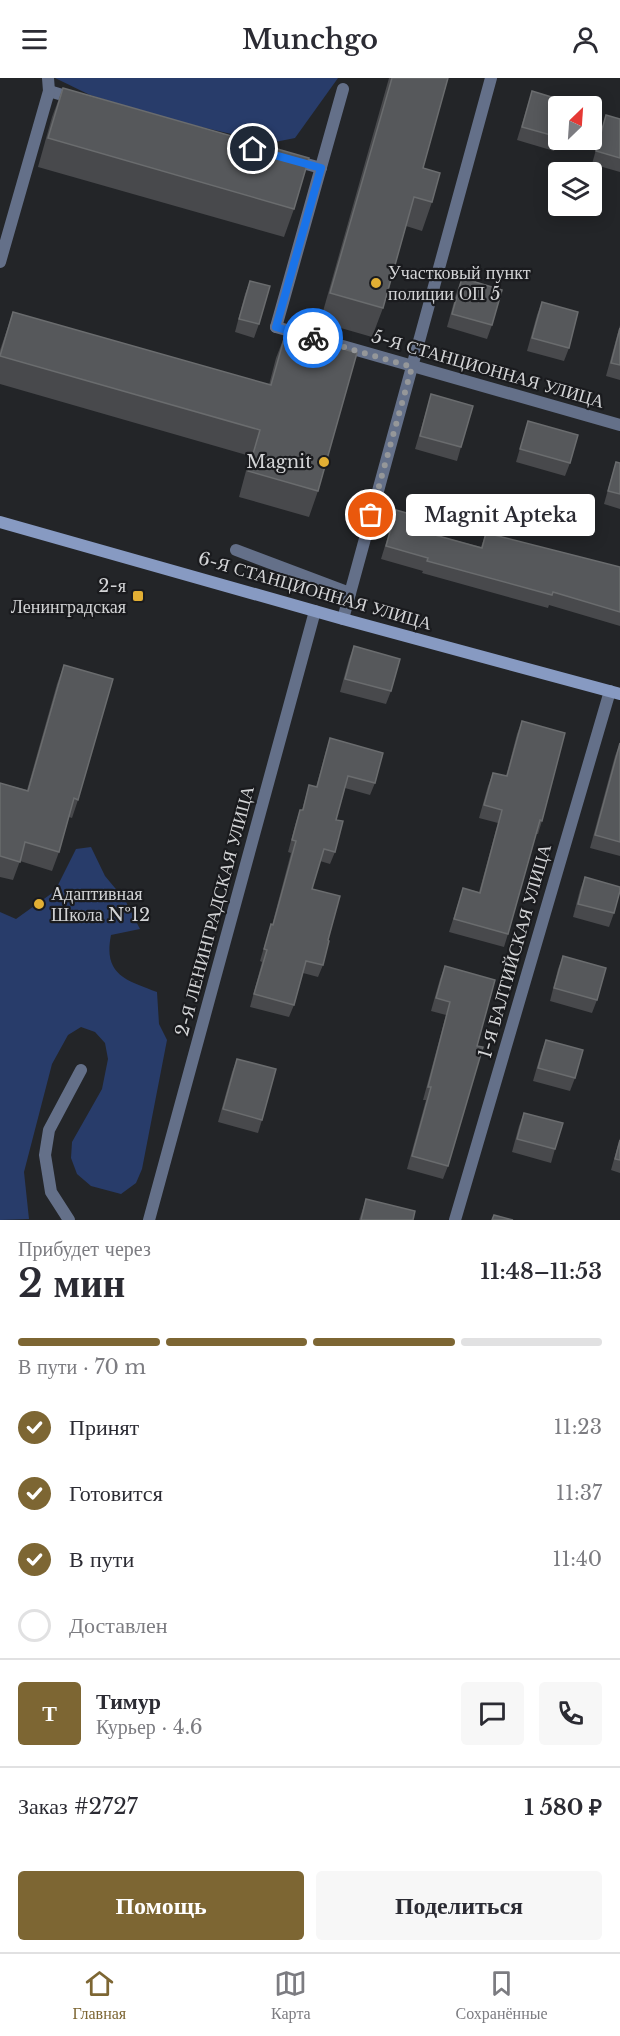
<!DOCTYPE html>
<html lang="ru">
<meta charset="utf-8">
<style>
body{margin:0;font-family:"Libre Baskerville",serif;background:#f7f7f7;color:#2b2b33;height:100vh;display:flex;flex-direction:column;font-size:22px;white-space:nowrap}
*{box-sizing:border-box;margin:0}
p{font-size:20px;color:#7c7c81}
.icon{flex:none;width:33px;height:33px;fill:none;stroke:currentColor;stroke-width:2;stroke-linecap:round;stroke-linejoin:round}
.map{position:relative;height:1142px;overflow:hidden}
.side{display:flex;flex-direction:column;background:#fff;flex:1}
.side>*{flex:none}
.needle{width:39px;rotate:25deg}
.tools{position:absolute;left:548px;top:18px;display:grid;gap:12px}
.tools a{display:grid;place-items:center;width:54px;height:54px;border-radius:6px;background:#fff;box-shadow:0 3px 15px #0003;font-size:30px}
.pin{position:absolute;display:grid;place-items:center;width:51px;height:51px;color:#fff;margin:-26px;border:3px solid #fff;border-radius:50%;box-shadow:0 2px 6px #0007}
.courier{position:absolute;display:grid;place-items:center;width:60px;height:60px;margin:-30px;border:4px solid #1a73e8;border-radius:50%;background:#fff;color:#222;box-shadow:0 2px 8px #0007}
.bubble{position:absolute;height:42px;border-radius:6px;background:#fff;box-shadow:0 3px 15px #0003;font-size:20px;font-weight:600;line-height:42px;text-align:center}
.overview em{font-style:normal;font-weight:600}
.overview div{display:flex;flex-direction:column-reverse}
.overview{display:flex;align-items:center;justify-content:space-between;height:102px;padding:0 18px}
h1{font-size:39px;font-weight:600;line-height:45px}
.bar{display:grid;grid-template-columns:repeat(4,1fr);gap:9px 6px;align-content:center;height:72px;padding:0 18px}
.bar i{height:8px;border-radius:4px;background:#e1e1e2}
.bar .selected{background:#7d6633}
.bar p{grid-column:span 4}
.line{display:flex;align-items:center;gap:15px;padding:0 18px;border-top:2px solid #e1e1e2}
.line div{flex:1}
.round{display:grid;place-items:center;flex:none;width:63px;height:63px;border-radius:6px;background:#f7f7f7}
ol{padding:0 18px;list-style:none}
li{display:flex;align-items:center;gap:18px;height:66px}
li p{margin-inline-start:auto}
li .icon{padding:6px;border-radius:50%;background:#7d6633;color:#fff;stroke-width:4}
li:last-child{color:#7c7c81}
li i{width:33px;height:33px;border:3px solid #e1e1e2;border-radius:50%}
.cta{display:flex;gap:12px;margin-top:auto;padding:12px 18px}
.cta a{flex:1;height:69px;border-radius:6px;background:#7d6633;color:#fff;font-size:24px;font-weight:600;line-height:69px;text-align:center}
.cta a+a{background:#f7f7f7;color:#2b2b33}
header{display:flex;justify-content:space-between;align-items:center;height:78px;padding:0 18px;background:#fff;font-size:27px;font-weight:600}
.tab-bar{display:flex;justify-content:space-around;align-items:center;height:84px;border-top:2px solid #e1e1e2;background:#fff;font-size:16px;color:#7c7c81}
.tab-bar a{display:grid;justify-items:center;gap:3px}
.tab-bar .selected{color:#7d6633}
.map>svg:first-child{display:block}
.green{fill:#283c6a}
.lines{fill:none;stroke-linecap:round;stroke-linejoin:round}
.lane{stroke:#647089;stroke-width:12}
.street{stroke:#647089;stroke-width:12}
.secondary{stroke:#879ac2;stroke-width:12}
.wall{fill:#48494c}
.building{fill:#56585b;stroke:#6a6c6e;stroke-width:1.5}
.done{stroke:#959799;stroke-width:6;stroke-dasharray:0 10.8}
.route{stroke:#1a73e8;stroke-width:8}
.poi-dot{fill:#e2af34;stroke:#1a1b1e;stroke-width:2}
.labels{text-anchor:middle;stroke-width:4.5;stroke-linejoin:round;paint-order:stroke}
.poi-label{font-size:18px;fill:#d3d4d6;stroke:#1a1b1e;text-anchor:start}
.street-label{font-size:18px;fill:#d3d4d6;stroke:#1a1b1e}
</style>
<header><svg class="icon" aria-label="menu" viewBox="0 0 24 24"><path d="M4 6h16M4 12h16M4 18h16"/></svg>Munchgo<svg class="icon" aria-label="person" viewBox="0 0 24 24"><circle cx="12" cy="8" r="4"/><path d="M4 21q1-7 8-7t8 7"/></svg></header>
<div class="map">
<svg width="620" height="1142" viewBox="0 0 620 1142">
<rect width="100%" height="100%" fill="#232528"/>
<!-- green -->
<g class="green">
<path d="M 55,0 L 338,0 L 295,60 L 270,65 L 171,42 L 90,17 Z"/>
<path d="M 91,769 L 105,798 L 125,822 L 140,851 L 111,857 C 103,897 126,902 157,914 L 159,946 L 167,962 L 142,1091 L 136,1105 L 121,1116 L 91,1108 L 77,1096 L 71,1080 L 72,1064 L 102,1011 L 108,981 L 105,965 L 95,954 L 81,949 L 68,957 L 52,986 L 24,1094 L 29,1141 L 0,1142 L 0,834 L 16,841 L 55,813 L 76,771 Z"/>
</g>
<g class="lines">
<!-- lane -->
<g class="lane">
<path d="M 49,13 L 76,21"/>
<path d="M 292,82 L 321,90"/>
<path d="M 0,184 L 49,13 L 48,0"/>
<path d="M 276,249 L 343,11"/>
<path d="M 236,472 L 350,515"/>
<path d="M 69,1142 L 51,1114 L 45,1077 L 49,1052 L 81,992"/>
</g>
<!-- street -->
<g class="street">
<path d="M 276,249 L 620,347"/>
<path d="M 343,541 L 491,0"/>
<path d="M 149,1142 L 315,533"/>
<path d="M 455,1142 L 610,613"/>
</g>
<!-- secondary -->
<path class="secondary" d="M 0,444 L 343,541 L 620,616"/>
</g>
<!-- wall -->
<g class="wall">
<path d="M 389,0 L 448,0 L 423,90 L 432,124 L 422,153 L 406,148 L 383,230 L 372,259 L 320,244 Z"/>
<path d="M 63,10 L 294,131 L 284,159 L 38,89 L 52,39 Z"/>
<path d="M 532,13 L 558,28 L 558,60 L 554,73 L 517,62 Z"/>
<path d="M 606,37 L 620,41 L 620,94 L 592,86 L 602,50 Z"/>
<path d="M 462,200 L 492,247 L 487,261 L 447,249 L 457,213 Z"/>
<path d="M 250,203 L 259,246 L 254,260 L 235,254 L 245,216 Z"/>
<path d="M 542,224 L 569,270 L 564,283 L 527,273 L 537,237 Z"/>
<path d="M 13,234 L 269,307 L 276,280 L 286,254 L 318,413 L 309,439 L 239,419 L 250,378 L 0,306 L 0,272 Z"/>
<path d="M 620,247 L 620,302 L 606,298 Z"/>
<path d="M 431,316 L 461,369 L 457,383 L 415,371 L 427,330 Z"/>
<path d="M 528,343 L 570,385 L 565,398 L 516,384 Z"/>
<path d="M 616,384 L 620,385 L 620,431 L 604,426 L 612,397 Z"/>
<path d="M 396,432 L 424,454 L 481,469 L 486,455 L 620,489 L 620,548 L 549,527 L 548,530 L 422,495 L 423,493 L 381,481 Z"/>
<path d="M 354,568 L 391,613 L 386,626 L 340,614 L 349,581 Z"/>
<path d="M 64,587 L 78,722 L 72,740 L 69,739 L 59,774 L 52,793 L 20,783 L 13,802 L 0,799 L 0,705 L 27,712 L 57,606 Z"/>
<path d="M 522,643 L 542,743 L 538,756 L 536,756 L 508,856 L 504,869 L 449,854 L 463,810 L 479,814 L 498,745 L 479,740 L 488,708 L 493,695 L 506,698 L 517,656 Z"/>
<path d="M 330,660 L 375,705 L 370,717 L 345,710 L 336,742 L 335,774 L 330,786 L 320,783 L 312,811 L 328,862 L 323,887 L 318,899 L 303,895 L 294,927 L 289,939 L 250,929 L 262,884 L 260,883 L 267,859 L 271,846 L 272,847 L 291,775 L 288,774 L 296,744 L 300,732 L 302,732 L 309,707 L 316,709 L 326,673 Z"/>
<path d="M 620,665 L 620,778 L 590,770 L 615,678 Z"/>
<path d="M 585,799 L 614,835 L 609,849 L 573,839 L 580,812 Z"/>
<path d="M 563,878 L 597,922 L 592,935 L 550,923 L 558,891 Z"/>
<path d="M 445,888 L 477,968 L 448,1088 L 443,1101 L 407,1091 L 426,1022 L 423,1022 L 446,937 L 431,933 L 440,901 Z"/>
<path d="M 546,962 L 575,1000 L 570,1013 L 533,1003 L 541,975 Z"/>
<path d="M 237,981 L 262,1042 L 258,1055 L 218,1044 L 232,994 Z"/>
<path d="M 524,1035 L 555,1071 L 551,1085 L 512,1074 L 519,1048 Z"/>
<path d="M 620,1060 L 620,1095 L 611,1092 Z"/>
<path d="M 366,1121 L 413,1142 L 359,1142 Z"/>
</g>
<!-- building -->
<g class="building">
<path d="M 392,0 L 448,0 L 423,90 L 440,95 L 432,124 L 414,119 L 383,230 L 330,215 Z"/>
<path d="M 63,10 L 309,80 L 294,131 L 48,60 Z"/>
<path d="M 532,13 L 568,24 L 567,28 L 558,28 L 558,59 L 522,49 Z"/>
<path d="M 606,37 L 620,41 L 620,80 L 596,73 Z"/>
<path d="M 462,200 L 502,212 L 492,247 L 452,236 Z"/>
<path d="M 250,203 L 270,208 L 259,246 L 239,241 Z"/>
<path d="M 542,224 L 578,234 L 569,270 L 532,260 Z"/>
<path d="M 13,234 L 271,307 L 286,254 L 357,275 L 318,413 L 248,393 L 260,352 L 0,278 Z"/>
<path d="M 620,250 L 620,287 L 611,285 Z"/>
<path d="M 431,316 L 473,328 L 461,369 L 420,358 Z"/>
<path d="M 528,343 L 578,357 L 570,385 L 520,371 Z"/>
<path d="M 616,384 L 620,385 L 620,416 L 608,413 Z"/>
<path d="M 396,432 L 428,441 L 424,454 L 482,470 L 486,455 L 620,489 L 620,534 L 553,514 L 552,517 L 427,483 L 428,480 L 386,468 Z"/>
<path d="M 354,568 L 400,581 L 391,613 L 345,601 Z"/>
<path d="M 64,587 L 113,601 L 78,722 L 74,720 L 59,774 L 25,764 L 20,784 L 0,778 L 0,705 L 28,713 Z"/>
<path d="M 522,643 L 565,655 L 542,743 L 540,742 L 508,856 L 454,841 L 463,810 L 480,815 L 502,732 L 484,727 L 493,695 L 507,698 Z"/>
<path d="M 330,660 L 383,675 L 375,705 L 348,698 L 336,742 L 343,743 L 335,774 L 324,771 L 312,811 L 340,818 L 328,862 L 329,863 L 323,887 L 306,883 L 294,927 L 254,916 L 267,872 L 264,871 L 271,846 L 273,847 L 296,763 L 292,762 L 300,732 L 303,732 L 309,707 L 317,709 Z"/>
<path d="M 620,665 L 620,764 L 595,757 Z"/>
<path d="M 585,799 L 620,809 L 620,813 L 614,835 L 578,826 Z"/>
<path d="M 563,878 L 606,890 L 597,922 L 554,910 Z"/>
<path d="M 445,888 L 495,902 L 477,968 L 483,969 L 448,1088 L 412,1078 L 431,1009 L 428,1009 L 450,924 L 436,920 Z"/>
<path d="M 546,962 L 583,972 L 575,1000 L 538,990 Z"/>
<path d="M 237,981 L 276,991 L 262,1042 L 223,1031 Z"/>
<path d="M 524,1035 L 563,1045 L 555,1071 L 517,1061 Z"/>
<path d="M 620,1062 L 620,1082 L 615,1081 Z"/>
<path d="M 366,1121 L 415,1133 L 413,1142 L 361,1142 Z"/>
<path d="M 494,1137 L 513,1142 L 492,1142 Z"/>
</g>
<g class="lines">
<!-- done -->
<path class="done" d="M 313,260 L 412,289 L 371,437"/>
<!-- route -->
<path class="route" d="M 253,71 L 321,90 L 276,249 L 313,260"/>
</g>
<!-- markers -->
<g class="poi-dot">
<circle cx="376" cy="205" r="6"/>
<circle cx="324" cy="384" r="6"/>
<rect x="132" y="512" width="12" height="12" rx="3"/>
<circle cx="39" cy="826" r="6"/>
</g>
<g class="labels">
<!-- poi labels -->
<g class="poi-label">
<text x="388" y="201">Участковый пункт<tspan x="388" dy="21">полиции ОП 5</tspan></text>
<text x="312" y="390" text-anchor="end">Magnit</text>
<text x="126" y="514" text-anchor="end">2-я<tspan x="126" dy="21">Ленинградская</tspan></text>
<text x="51" y="822">Адаптивная<tspan x="51" dy="21">Школа №12</tspan></text>
</g>
<!-- street labels -->
<g class="street-label">
<text transform="translate(488 291) rotate(16)" y="6">5-Я СТАНЦИОННАЯ УЛИЦА</text>
<text transform="translate(315 513) rotate(16)" y="6">6-Я СТАНЦИОННАЯ УЛИЦА</text>
<text transform="translate(215 833) rotate(-75)" y="6">2-Я ЛЕНИНГРАДСКАЯ УЛИЦА</text>
<text transform="translate(515 873) rotate(-74)" y="6">1-Я БАЛТИЙСКАЯ УЛИЦА</text>
</g>
</g>
</svg>
<div class="tools">
<a><svg class="needle" viewBox="-14 -14 28 28"><path d="M0-13l5 13h-10z" fill="#e53935"/><path d="M0 13l5-13h-10z" fill="#7c7c81"/></svg></a>
<a><svg class="icon" aria-label="layers" viewBox="0 0 24 24"><path d="M12 4l9 5-9 5-9-5zM3 14l9 5 9-5"/></svg></a>
</div>
<div class="pin" style="left:371px;top:437px;background:#ea580c"><svg class="icon" aria-label="bag" viewBox="0 0 24 24"><path d="M5 8h14l-1 12H6zM9 8a3 3 0 0 1 6 0"/></svg></div>
<div class="pin" style="left:253px;top:71px;background:#1f2937"><svg class="icon" aria-label="home" viewBox="0 0 24 24"><path d="M3 11l9-7 9 7M6 9v11h12V9"/></svg></div>
<div class="courier" style="left:313px;top:260px"><svg class="icon" aria-label="bike" viewBox="0 0 24 24"><circle cx="6" cy="16" r="4"/><circle cx="18" cy="16" r="4"/><path d="M6 16l4-8h5l3 8M10 8l3 8H6M13 5h3"/></svg></div>
<div class="bubble" style="left:406px;top:416px;width:189px">Magnit Apteka</div>
</div>
<section class="side">
<div class="overview"><div><h1>2 мин</h1><p>Прибудет через</p></div><em>11:48–11:53</em></div>
<div class="bar"><i class="selected"></i><i class="selected"></i><i class="selected"></i><i></i><p>В пути · 70 m</p></div>
<ol>
<li><svg class="icon" aria-label="check" viewBox="0 0 24 24"><path d="M5 12l5 5 9-10"/></svg>Принят<p>11:23</p></li>
<li><svg class="icon" aria-label="check" viewBox="0 0 24 24"><path d="M5 12l5 5 9-10"/></svg>Готовится<p>11:37</p></li>
<li><svg class="icon" aria-label="check" viewBox="0 0 24 24"><path d="M5 12l5 5 9-10"/></svg>В пути<p>11:40</p></li>
<li><i></i>Доставлен</li>
</ol>
<div class="line" style="height:108px"><b class="round" style="background:#7d6633;color:#fff">Т</b><div><b>Тимур</b><p>Курьер · 4.6</p></div><a class="round"><svg class="icon" aria-label="chat" viewBox="0 0 24 24"><path d="M4 5h16v11H9l-5 4z"/></svg></a><a class="round"><svg class="icon" aria-label="phone" viewBox="0 0 24 24"><path d="M5 4h4l2 5-3 2q2 4 5 5l2-3 5 2v4C11 20 4 13 5 4z"/></svg></a></div>
<div class="line" style="height:78px"><div>Заказ #2727</div><b>1 580 ₽</b></div>
<div class="cta"><a>Помощь</a><a>Поделиться</a></div>
</section>
<nav class="tab-bar">
<a class="selected"><svg class="icon" aria-label="home" viewBox="0 0 24 24"><path d="M3 11l9-7 9 7M6 9v11h12V9"/></svg>Главная</a>
<a><svg class="icon" aria-label="map" viewBox="0 0 24 24"><path d="M3 6l6-2 6 2 6-2v14l-6 2-6-2-6 2zM9 4v14M15 6v14"/></svg>Карта</a>
<a><svg class="icon" aria-label="saved" viewBox="0 0 24 24"><path d="M7 4h10v16l-5-4-5 4z"/></svg>Сохранённые</a>
</nav>
